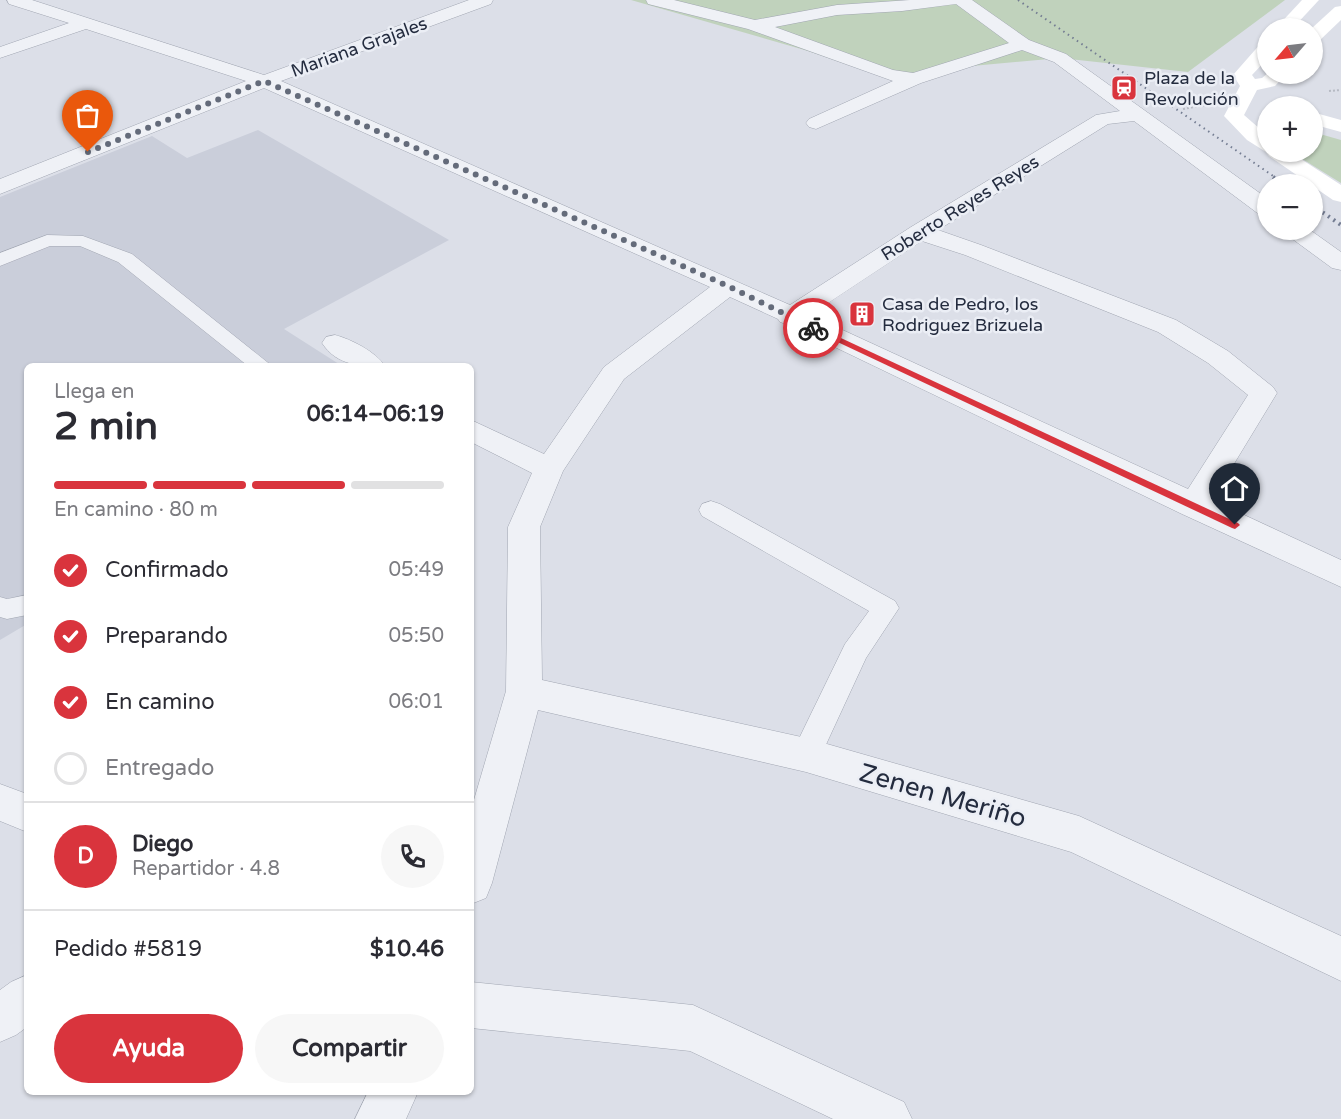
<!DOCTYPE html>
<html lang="es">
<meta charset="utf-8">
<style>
body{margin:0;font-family:"Varela Round",sans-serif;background:#f7f7f7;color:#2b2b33;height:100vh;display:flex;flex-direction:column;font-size:22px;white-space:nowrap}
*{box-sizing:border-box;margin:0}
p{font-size:20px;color:#7c7c81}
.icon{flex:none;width:33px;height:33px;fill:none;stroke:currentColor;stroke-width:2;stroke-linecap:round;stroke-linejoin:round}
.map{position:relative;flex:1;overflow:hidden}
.side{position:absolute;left:24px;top:363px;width:450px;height:732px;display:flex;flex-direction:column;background:#fff;border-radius:9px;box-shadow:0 2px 4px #0004}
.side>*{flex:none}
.needle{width:39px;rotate:242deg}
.controls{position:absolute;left:1257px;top:18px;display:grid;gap:12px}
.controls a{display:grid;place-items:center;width:66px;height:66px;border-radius:50%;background:#fff;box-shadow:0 2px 4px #0004;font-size:30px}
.pin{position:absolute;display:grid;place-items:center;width:51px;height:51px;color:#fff;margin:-62px -26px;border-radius:50% 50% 50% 0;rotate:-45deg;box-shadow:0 0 6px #0007}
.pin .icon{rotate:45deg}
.courier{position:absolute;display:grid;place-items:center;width:60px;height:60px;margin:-30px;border:4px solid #d9343d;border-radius:50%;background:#fff;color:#222;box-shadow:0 2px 8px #0007}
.overview em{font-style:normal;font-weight:800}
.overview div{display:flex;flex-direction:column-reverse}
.overview{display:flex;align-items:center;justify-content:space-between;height:102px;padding:0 30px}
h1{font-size:39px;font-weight:800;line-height:45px}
.bar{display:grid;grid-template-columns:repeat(4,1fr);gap:9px 6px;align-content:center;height:72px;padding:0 30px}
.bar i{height:8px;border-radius:4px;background:#e1e1e2}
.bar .selected{background:#d9343d}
.bar p{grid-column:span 4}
.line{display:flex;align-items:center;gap:15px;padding:0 30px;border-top:2px solid #e1e1e2}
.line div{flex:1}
.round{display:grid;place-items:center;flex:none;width:63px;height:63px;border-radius:32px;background:#f7f7f7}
ol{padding:0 30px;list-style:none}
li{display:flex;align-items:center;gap:18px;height:66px}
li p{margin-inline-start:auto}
li .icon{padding:6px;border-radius:50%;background:#d9343d;color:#fff;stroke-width:4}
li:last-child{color:#7c7c81}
li i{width:33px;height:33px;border:3px solid #e1e1e2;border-radius:50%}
.action{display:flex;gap:12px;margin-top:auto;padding:12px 30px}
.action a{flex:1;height:69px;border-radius:36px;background:#d9343d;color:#fff;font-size:24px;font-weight:800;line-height:69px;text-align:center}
.action a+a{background:#f7f7f7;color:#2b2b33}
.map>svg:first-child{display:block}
.built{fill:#caceda}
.green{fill:#c0d2bc}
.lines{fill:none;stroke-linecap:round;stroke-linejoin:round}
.lane-casing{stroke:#a1a6b2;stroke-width:1}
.street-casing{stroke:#a1a6b2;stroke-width:1}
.path{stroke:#b6bac3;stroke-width:2;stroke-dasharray:2 2;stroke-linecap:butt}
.lane{fill:#eff1f6;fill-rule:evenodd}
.street{fill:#eff1f6;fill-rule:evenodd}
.secondary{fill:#fff;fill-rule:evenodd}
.rail-far1{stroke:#747d92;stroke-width:2;stroke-dasharray:1.5 4;stroke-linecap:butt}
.rail{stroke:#747d92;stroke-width:4;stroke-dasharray:2 4.5;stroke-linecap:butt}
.route{fill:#d9343d}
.done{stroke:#646b7a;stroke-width:6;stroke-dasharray:0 10.8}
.labels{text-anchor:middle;stroke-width:5;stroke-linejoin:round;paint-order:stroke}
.far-street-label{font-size:18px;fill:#242c3f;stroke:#ebeef5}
.far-poi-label{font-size:18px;fill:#242c3f;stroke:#ebeef5;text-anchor:start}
.near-street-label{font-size:26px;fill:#242c3f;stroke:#ebeef5}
</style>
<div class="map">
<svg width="1341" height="1119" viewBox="0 0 1341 1119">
<rect width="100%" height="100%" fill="#dcdfe8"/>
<!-- built -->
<path class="built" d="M 258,130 L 449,240 L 284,329 L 342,366 L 27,366 L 27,624 L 0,640 L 0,197 L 152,136 L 187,158 Z"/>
<!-- green -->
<g class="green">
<path d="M 631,0 L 1285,0 L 1188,72 L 1060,58 L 972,66 L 889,79 L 808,51 Z"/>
<path d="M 1313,132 L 1341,140 L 1341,183 L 1291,152 L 1312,152 Z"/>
</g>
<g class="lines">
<defs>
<g id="lane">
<path d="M 47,235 L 83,236 L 132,254 L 272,366 L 248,366 L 118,262 L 80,246 L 50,246 L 0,266 L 0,253 Z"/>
<path d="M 711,501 L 720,504 L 895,601 L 899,608 L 866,658 L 817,764 L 806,768 L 795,764 L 791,755 L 845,644 L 869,611 L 702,516 L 699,510 L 702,504 Z"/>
<path d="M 27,595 L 27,615 L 7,619 L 0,617 L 0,597 L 7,599 Z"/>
</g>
<g id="street">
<path d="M 7,0 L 32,0 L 264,75 L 469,0 L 493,0 L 491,4 L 281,81 L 790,305 L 911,227 L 1096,115 L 1120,111 L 1054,62 L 1022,50 L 921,83 L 816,129 L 809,127 L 806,123 L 809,119 L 893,81 L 748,29 L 648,4 L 646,0 L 674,0 L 755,20 L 837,5 L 910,0 L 972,0 L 1029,40 L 1066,54 L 1268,199 L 1268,217 L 1260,215 L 1134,121 L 1108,124 L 938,230 L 981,245 L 1176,320 L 1228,351 L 1273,387 L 1277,393 L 1212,500 L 1341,560 L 1341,587 L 1182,514 L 789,325 L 780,322 L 778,319 L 730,297 L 624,379 L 563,471 L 540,527 L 542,680 L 806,738 L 1079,816 L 1341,936 L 1341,981 L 1071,852 L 806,772 L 538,710 L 492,883 L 486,898 L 471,904 L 471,810 L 506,691 L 508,527 L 532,473 L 471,442 L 471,420 L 544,454 L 604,367 L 710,287 L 264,88 L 0,194 L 0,179 L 246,81 L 86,29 L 0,58 L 0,47 L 69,23 L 9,4 ZM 956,4 L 1009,43 L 913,73 L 893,70 L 775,27 L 837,15 L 902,11 ZM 922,241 L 965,255 L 1158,332 L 1208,363 L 1248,395 L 1188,489 L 810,315 Z"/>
<path d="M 1284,230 L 1310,230 L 1341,252 L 1341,270 L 1332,268 L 1287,235 Z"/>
<path d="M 335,335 C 351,339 376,352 385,366 C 360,366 337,366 322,343 L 326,337 Z"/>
<path d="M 0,784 L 27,794 L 27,832 L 0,821 Z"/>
<path d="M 27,975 L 27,1027 L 16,1035 L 0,1042 L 0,990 L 11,982 Z"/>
<path d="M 471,982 L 693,1005 L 904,1102 L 912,1119 L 833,1119 L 690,1051 L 471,1028 Z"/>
<path d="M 368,1092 L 418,1092 L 406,1119 L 355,1119 Z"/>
</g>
</defs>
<!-- lane casing -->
<use href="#lane" class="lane-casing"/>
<!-- street casing -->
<use href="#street" class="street-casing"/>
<!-- path -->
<g class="path">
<path d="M 1329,91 L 1341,90"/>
<path d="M 1183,109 L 1206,105"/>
</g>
<!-- lane -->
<use href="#lane" class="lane"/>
<!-- street -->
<use href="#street" class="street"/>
<!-- secondary -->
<g class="secondary">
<path d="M 1302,0 L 1319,0 L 1293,28 L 1276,28 Z"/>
<path d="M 1341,6 L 1341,20 L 1318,42 L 1312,43 L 1312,28 L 1335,7 Z"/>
<path d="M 1268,41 L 1268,58 L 1252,75 L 1255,79 L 1262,78 L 1268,73 L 1286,74 L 1275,86 L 1257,90 L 1244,115 L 1268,136 L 1268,152 L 1290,152 L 1341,185 L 1341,202 L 1333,200 L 1269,156 L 1266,152 L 1247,140 L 1224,116 L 1240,86 L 1233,75 L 1262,42 Z"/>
<path d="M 1312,112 L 1341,120 L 1341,132 L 1312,124 Z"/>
</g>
<!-- rail-far1 -->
<path class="rail-far1" d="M 1018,0 L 1276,178"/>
<!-- rail -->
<g class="rail">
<path d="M 1273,177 L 1284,184"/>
<path d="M 1312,205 L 1341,225"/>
</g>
</g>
<!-- route -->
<path class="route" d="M 813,325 L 1238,523 L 1240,525 L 1235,529 L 1232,528 L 810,329 L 809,328 Z"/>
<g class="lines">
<!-- done -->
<path class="done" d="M 88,152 L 264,81 L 728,286 L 813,328"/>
</g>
<!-- icons -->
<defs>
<symbol id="station-square" viewBox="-11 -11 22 22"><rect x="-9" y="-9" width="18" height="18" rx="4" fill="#d9343d" stroke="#ebeef5"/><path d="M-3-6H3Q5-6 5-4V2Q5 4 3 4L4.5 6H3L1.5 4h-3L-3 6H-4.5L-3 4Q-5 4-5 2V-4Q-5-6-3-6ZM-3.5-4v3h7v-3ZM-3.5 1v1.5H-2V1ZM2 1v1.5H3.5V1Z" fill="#fff"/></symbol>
<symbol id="building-square" viewBox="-11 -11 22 22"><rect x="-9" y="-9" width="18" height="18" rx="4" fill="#d9343d" stroke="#ebeef5"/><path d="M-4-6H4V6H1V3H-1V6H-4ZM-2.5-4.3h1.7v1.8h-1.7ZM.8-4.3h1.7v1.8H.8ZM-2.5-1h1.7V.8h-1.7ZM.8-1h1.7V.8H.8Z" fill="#fff"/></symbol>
</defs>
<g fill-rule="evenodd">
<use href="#station-square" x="1109" y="73" width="30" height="30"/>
<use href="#building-square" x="847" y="299" width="30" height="30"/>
</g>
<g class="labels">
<!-- far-street labels -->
<g class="far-street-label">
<text transform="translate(359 47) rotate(-20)" y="6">Mariana Grajales</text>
<text transform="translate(960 208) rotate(-32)" y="6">Roberto Reyes Reyes</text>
</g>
<!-- far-poi labels -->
<g class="far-poi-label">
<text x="1144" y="84">Plaza de la<tspan x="1144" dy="21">Revolución</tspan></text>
<text x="882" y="310">Casa de Pedro, los<tspan x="882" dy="21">Rodriguez Brizuela</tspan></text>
</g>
<!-- near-street labels -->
<g class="near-street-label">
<text transform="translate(943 795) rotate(16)" y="9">Zenen Meriño</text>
</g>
</g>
</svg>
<div class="controls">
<a><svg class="needle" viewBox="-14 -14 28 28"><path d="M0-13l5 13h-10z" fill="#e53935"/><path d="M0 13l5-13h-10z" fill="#7c7c81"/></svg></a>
<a>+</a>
<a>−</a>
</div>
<div class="pin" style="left:88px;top:152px;background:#ea580c"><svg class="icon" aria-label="bag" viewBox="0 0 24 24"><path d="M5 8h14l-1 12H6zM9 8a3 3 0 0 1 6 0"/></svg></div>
<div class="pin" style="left:1235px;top:525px;background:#1f2937"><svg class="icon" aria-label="home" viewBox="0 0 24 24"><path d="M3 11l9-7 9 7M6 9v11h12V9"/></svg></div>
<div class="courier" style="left:813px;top:328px"><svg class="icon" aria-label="bike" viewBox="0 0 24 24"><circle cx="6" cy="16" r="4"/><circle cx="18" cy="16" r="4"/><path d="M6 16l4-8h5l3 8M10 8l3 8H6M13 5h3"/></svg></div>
<section class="side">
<div class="overview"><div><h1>2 min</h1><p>Llega en</p></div><em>06:14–06:19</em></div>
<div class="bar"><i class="selected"></i><i class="selected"></i><i class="selected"></i><i></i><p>En camino · 80 m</p></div>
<ol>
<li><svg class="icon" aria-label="check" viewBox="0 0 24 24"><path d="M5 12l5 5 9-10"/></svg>Confirmado<p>05:49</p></li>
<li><svg class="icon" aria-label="check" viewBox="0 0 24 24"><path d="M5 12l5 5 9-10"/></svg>Preparando<p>05:50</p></li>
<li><svg class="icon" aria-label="check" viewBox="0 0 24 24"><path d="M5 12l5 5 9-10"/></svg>En camino<p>06:01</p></li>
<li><i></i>Entregado</li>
</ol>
<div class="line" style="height:108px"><b class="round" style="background:#d9343d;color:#fff">D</b><div><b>Diego</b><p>Repartidor · 4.8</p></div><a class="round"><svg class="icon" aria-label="phone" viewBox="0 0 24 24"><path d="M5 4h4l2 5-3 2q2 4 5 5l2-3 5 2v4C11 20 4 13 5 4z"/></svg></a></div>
<div class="line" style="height:78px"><div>Pedido #5819</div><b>$10.46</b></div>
<div class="action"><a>Ayuda</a><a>Compartir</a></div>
</section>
</div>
